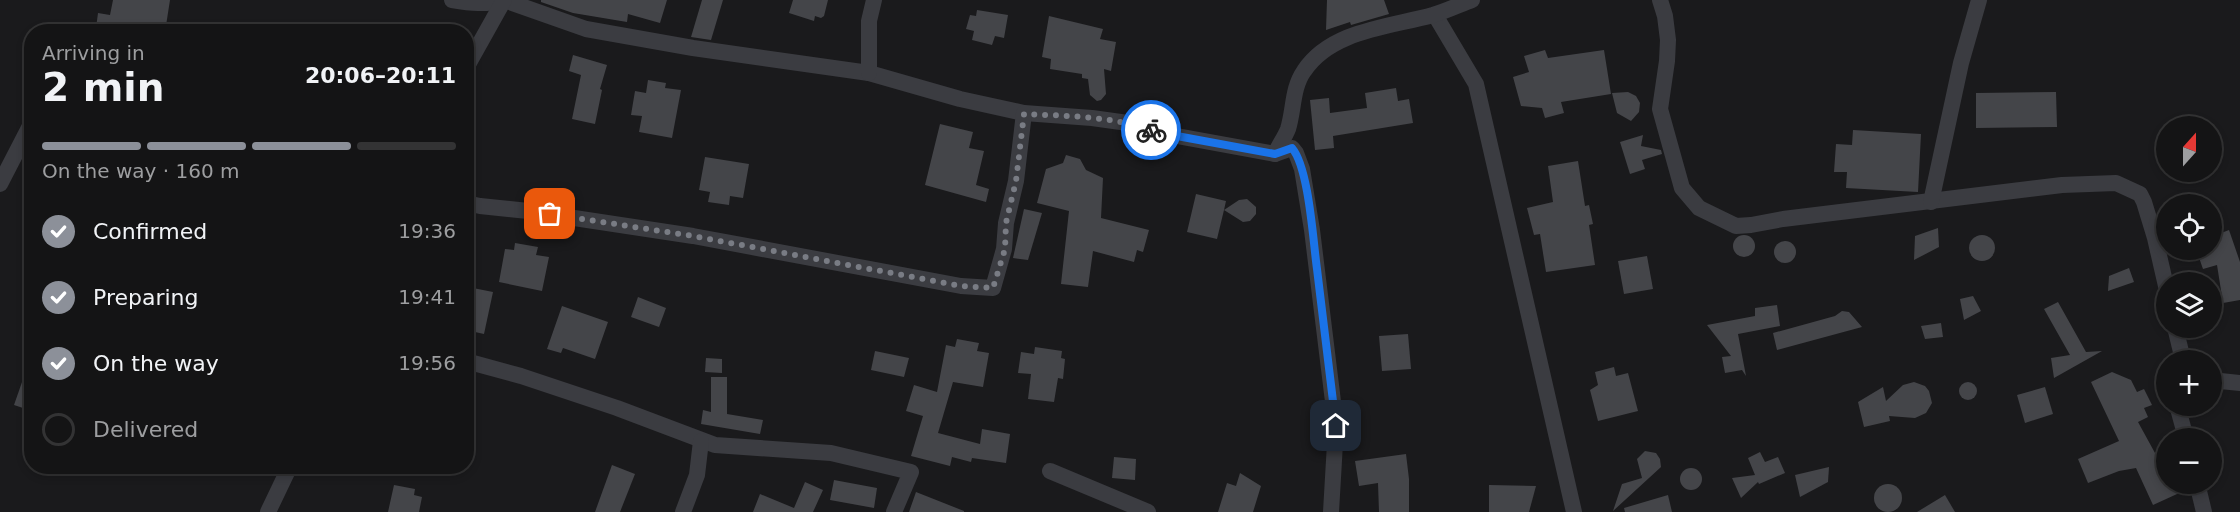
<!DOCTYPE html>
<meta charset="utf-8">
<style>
body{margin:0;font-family:"DejaVu Sans",sans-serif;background:#212122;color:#f1f3f6;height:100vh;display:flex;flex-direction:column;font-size:22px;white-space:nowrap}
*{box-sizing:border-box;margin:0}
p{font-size:20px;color:#9d9ea0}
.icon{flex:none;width:33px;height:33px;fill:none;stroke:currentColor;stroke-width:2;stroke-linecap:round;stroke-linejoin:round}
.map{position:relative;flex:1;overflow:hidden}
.drawer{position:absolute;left:24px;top:24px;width:450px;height:450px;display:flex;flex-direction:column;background:#141415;border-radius:24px;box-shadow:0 3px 9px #0003,0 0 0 2px #333334}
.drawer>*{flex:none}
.needle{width:39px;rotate:21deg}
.controls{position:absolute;left:2156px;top:116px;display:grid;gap:12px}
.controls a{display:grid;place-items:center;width:66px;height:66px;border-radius:50%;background:#141415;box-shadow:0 3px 9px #0003,0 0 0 2px #333334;font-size:30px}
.pin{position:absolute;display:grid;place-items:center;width:51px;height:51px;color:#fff;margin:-26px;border-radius:12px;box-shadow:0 3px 9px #0006}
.courier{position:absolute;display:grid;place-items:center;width:60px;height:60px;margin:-30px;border:4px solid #1a73e8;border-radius:50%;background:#fff;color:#222;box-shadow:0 2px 8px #0007}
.summary em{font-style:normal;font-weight:700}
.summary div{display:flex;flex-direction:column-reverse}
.summary{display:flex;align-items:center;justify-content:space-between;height:102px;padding:0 18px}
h1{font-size:39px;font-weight:700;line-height:45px}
.bar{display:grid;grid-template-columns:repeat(4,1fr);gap:9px 6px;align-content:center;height:72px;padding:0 18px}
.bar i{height:8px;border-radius:4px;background:#333334}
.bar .selected{background:#8c9099}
.bar p{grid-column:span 4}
ol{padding:0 18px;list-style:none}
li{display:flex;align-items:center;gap:18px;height:66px}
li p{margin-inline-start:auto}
li .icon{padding:6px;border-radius:50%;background:#8c9099;color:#fff;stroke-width:4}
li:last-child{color:#9d9ea0}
li i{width:33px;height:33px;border:3px solid #333334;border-radius:50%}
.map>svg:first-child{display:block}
.building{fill:#444549}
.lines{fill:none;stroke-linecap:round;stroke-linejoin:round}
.minor{stroke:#3b3c41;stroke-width:16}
.done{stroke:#797c84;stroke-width:6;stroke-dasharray:0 10.8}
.route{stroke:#1a73e8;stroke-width:8}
</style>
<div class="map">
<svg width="2240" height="512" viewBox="0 0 2240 512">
<rect width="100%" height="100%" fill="#1a1a1c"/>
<!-- building -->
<g class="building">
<path d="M 113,0 L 170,0 L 165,32 L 108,32 L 96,28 L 98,13 L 110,15 Z"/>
<path d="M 541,0 L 667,0 L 660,23 L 628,14 L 627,22 L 573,13 L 541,2 Z"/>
<path d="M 702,0 L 723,0 L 711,40 L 691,37 Z"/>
<path d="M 793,0 L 828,0 L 824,16 L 821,18 L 815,16 L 814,21 L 789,13 Z"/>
<path d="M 1327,0 L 1384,0 L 1389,14 L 1351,25 L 1350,22 L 1326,30 Z"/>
<path d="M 977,10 L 1008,15 L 1004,38 L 995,36 L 992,45 L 972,40 L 974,31 L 966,29 L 970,15 L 976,16 Z"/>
<path d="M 1049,16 L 1103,29 L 1100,39 L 1116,42 L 1111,71 L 1104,69 L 1106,94 L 1101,100 L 1097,101 L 1090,95 L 1088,79 L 1082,78 L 1082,74 L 1050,69 L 1051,59 L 1042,57 Z"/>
<path d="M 1545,50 L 1548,58 L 1604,50 L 1611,94 L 1561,102 L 1564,113 L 1545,118 L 1542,108 L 1521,106 L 1513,77 L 1529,72 L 1524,56 Z"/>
<path d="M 573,55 L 607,65 L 600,89 L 602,90 L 595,124 L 572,119 L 581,75 L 569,71 Z"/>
<path d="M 648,80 L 666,83 L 665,88 L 681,90 L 672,138 L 639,132 L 642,116 L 631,115 L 635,91 L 646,93 Z"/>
<path d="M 1396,88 L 1398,101 L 1409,99 L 1413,123 L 1333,136 L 1334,148 L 1315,150 L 1310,100 L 1329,98 L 1330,113 L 1367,108 L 1365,93 Z"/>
<path d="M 1628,92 L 1636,96 L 1640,103 L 1639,112 L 1631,121 L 1617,113 L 1612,93 Z"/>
<path d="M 2056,92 L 2057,127 L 1976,128 L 1976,93 Z"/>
<path d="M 940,124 L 973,132 L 969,148 L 984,151 L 976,185 L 989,189 L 986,202 L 925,185 Z"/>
<path d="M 1853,130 L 1921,134 L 1918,192 L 1846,188 L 1847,172 L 1834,172 L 1836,144 L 1852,145 Z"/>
<path d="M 1643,135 L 1641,146 L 1661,150 L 1662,154 L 1642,160 L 1645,169 L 1630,174 L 1620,142 Z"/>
<path d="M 1066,155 L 1080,159 L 1086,170 L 1103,178 L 1101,218 L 1149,230 L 1143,252 L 1137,250 L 1134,262 L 1093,251 L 1088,287 L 1061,284 L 1069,211 L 1037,203 L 1046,169 L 1063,163 Z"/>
<path d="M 705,157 L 749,164 L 743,198 L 730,196 L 729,205 L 708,202 L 710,192 L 699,190 Z"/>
<path d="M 1578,161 L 1585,206 L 1589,205 L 1593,224 L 1589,225 L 1595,265 L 1546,272 L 1540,234 L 1534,235 L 1527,208 L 1553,202 L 1548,166 Z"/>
<path d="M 1196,194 L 1226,201 L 1224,210 L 1239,200 L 1247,199 L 1256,207 L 1256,214 L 1250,221 L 1243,222 L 1224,210 L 1217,239 L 1187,232 Z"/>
<path d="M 1024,209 L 1042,213 L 1028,260 L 1013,258 Z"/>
<path d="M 1938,228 L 1939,247 L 1914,260 L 1915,236 Z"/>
<path d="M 2229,230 L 2240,262 L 2240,300 L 2223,303 L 2217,265 L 2203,269 L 2196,249 L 2211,249 L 2211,237 Z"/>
<circle cx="1982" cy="248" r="13"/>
<circle cx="1744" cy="246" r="11"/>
<circle cx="1785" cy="252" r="11"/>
<path d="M 515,243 L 538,247 L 536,255 L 549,257 L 542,291 L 499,282 L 505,249 L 514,250 Z"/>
<path d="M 1647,256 L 1653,289 L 1624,294 L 1618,261 Z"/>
<path d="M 2129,268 L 2134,282 L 2108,291 L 2109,276 Z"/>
<path d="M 473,288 L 493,292 L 484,334 L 466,330 L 466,319 Z"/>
<path d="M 1973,296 L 1981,311 L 1964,320 L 1960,299 Z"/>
<path d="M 638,297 L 666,308 L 659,327 L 631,317 Z"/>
<path d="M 2058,302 L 2086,352 L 2102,351 L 2054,378 L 2051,358 L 2070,355 L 2044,309 Z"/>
<path d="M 1777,305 L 1780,326 L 1738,334 L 1746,376 L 1742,370 L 1725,373 L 1722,357 L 1731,356 L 1707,325 L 1755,316 L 1755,308 Z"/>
<path d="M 562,306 L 608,322 L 595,359 L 563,348 L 561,353 L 547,349 Z"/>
<path d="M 1842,311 L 1849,312 L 1862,327 L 1777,350 L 1773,333 L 1835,316 Z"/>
<path d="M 1941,323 L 1943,337 L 1925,339 L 1921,326 Z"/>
<path d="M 1408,334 L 1411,369 L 1382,371 L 1379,336 Z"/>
<path d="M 957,339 L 979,343 L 977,351 L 989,353 L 983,387 L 953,382 L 938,433 L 980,444 L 982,429 L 1010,434 L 1006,463 L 972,458 L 971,462 L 952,457 L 950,466 L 911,456 L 923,416 L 906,411 L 914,385 L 937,392 L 946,345 L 955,347 Z"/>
<path d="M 1035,347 L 1062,351 L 1061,358 L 1065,359 L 1063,379 L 1058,378 L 1054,402 L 1028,399 L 1031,374 L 1018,373 L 1021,352 L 1034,354 Z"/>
<path d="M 875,351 L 909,358 L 904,377 L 871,370 Z"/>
<path d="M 706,358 L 722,359 L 722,373 L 705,372 Z"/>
<path d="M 29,362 L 32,362 L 32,402 L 29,410 L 14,405 Z"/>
<path d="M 1614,367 L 1616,376 L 1628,373 L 1638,411 L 1598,421 L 1590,390 L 1598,385 L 1595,372 Z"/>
<path d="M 2112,372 L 2131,380 L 2137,392 L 2144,389 L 2152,405 L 2144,408 L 2148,417 L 2138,422 L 2155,453 L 2166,439 L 2166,483 L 2187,483 L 2188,489 L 2153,505 L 2136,468 L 2119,471 L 2088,483 L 2078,459 L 2119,441 L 2091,382 Z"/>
<path d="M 711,377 L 727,377 L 727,414 L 763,420 L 760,434 L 701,424 L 703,410 L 711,412 Z"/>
<circle cx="1968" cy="391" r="9"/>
<path d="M 1914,382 L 1925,386 L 1929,391 L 1932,403 L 1926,413 L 1915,418 L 1889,416 L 1890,421 L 1864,427 L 1858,402 L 1883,387 L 1886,401 L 1903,385 Z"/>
<path d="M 2045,387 L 2053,414 L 2025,423 L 2017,395 Z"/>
<path d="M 1645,451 L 1656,453 L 1660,459 L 1661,467 L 1613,511 L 1622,484 L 1642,478 L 1637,459 Z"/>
<path d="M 1760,452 L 1765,462 L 1778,457 L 1785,473 L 1759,484 L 1758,482 L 1741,498 L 1732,478 L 1755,475 L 1748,458 Z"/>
<path d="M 1406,454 L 1409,479 L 1409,512 L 1379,512 L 1378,483 L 1359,486 L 1355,461 Z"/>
<path d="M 1114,457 L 1136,459 L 1135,480 L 1112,478 Z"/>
<path d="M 612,465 L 635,474 L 620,512 L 595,512 Z"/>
<path d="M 1829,467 L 1828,482 L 1800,497 L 1795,475 Z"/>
<circle cx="1691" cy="479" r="11"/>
<path d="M 1240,473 L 1261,486 L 1253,512 L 1218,512 L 1227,483 L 1236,486 Z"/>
<path d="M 834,480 L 877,488 L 874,508 L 830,500 Z"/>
<path d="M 805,482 L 823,490 L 813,512 L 753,512 L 760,494 L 794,508 Z"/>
<circle cx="1888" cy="498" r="14"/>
<path d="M 394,485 L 415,489 L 414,495 L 422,497 L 419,512 L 388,512 Z"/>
<path d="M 1489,485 L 1536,486 L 1529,512 L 1489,512 Z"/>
<path d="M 916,492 L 964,511 L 964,512 L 909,512 Z"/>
<path d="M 1668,495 L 1672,512 L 1625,512 L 1624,508 Z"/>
<path d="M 1945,495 L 1955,512 L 1917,512 Z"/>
</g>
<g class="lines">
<!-- minor -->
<g class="minor">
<path d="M 452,0 C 470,3 486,5 503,0"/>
<path d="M 504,0 L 586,29 L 693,48 L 869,73 L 960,99 L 1024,113 L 1092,118 L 1135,124 L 1166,134 L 1275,154 L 1292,148 L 1296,153 L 1302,169 L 1312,230 L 1336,426 L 1331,512"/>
<path d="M 1660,0 L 1665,16 L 1668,40 L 1667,61 L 1660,109 L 1682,188 L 1699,208 L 1736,226 L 1751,225 L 1783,219 L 2062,185 L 2116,183 L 2140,194 L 2144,202 L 2155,238 L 2166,286"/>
<path d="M 1435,15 L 1476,84 L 1574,512"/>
<path d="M 466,68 L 504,0"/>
<path d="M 869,73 L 869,21 L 874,0"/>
<path d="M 1275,154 C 1279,145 1285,137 1288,129 C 1294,110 1292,88 1304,71 C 1331,30 1390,27 1433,15 C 1446,11 1459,5 1472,0"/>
<path d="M 0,184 L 32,122"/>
<path d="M 1931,202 L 1961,63 L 1979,0"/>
<path d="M 466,203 L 480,206 L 528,211 L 693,236 L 961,286 L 993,288 L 1004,249 L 1006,223 L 1016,181 L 1024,113"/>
<path d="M 2175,327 L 2183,360"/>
<path d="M 466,361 L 521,376 L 617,408 L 715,445 L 831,453 L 911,472 L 894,512"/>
<path d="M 2211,380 L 2240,383"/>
<path d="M 2177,405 L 2186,438"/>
<path d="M 1050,471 L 1148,512"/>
<path d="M 2197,483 L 2204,512"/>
<path d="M 268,512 L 290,466"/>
<path d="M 683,512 L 697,475 L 701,441"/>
</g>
</g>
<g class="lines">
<!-- done -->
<path class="done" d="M 550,214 L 693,236 L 961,286 L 993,288 L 1005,249 L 1006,223 L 1016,181 L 1024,114 C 1066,116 1111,116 1151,130"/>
<!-- route -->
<path class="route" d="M 1151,130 L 1166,134 L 1275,154 L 1292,148 C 1309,168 1313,241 1317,269 C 1323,322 1330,374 1336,426"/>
</g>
</svg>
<div class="controls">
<a><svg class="needle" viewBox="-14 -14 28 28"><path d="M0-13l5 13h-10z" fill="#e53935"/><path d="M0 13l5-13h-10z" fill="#9d9ea0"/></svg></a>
<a><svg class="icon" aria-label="locate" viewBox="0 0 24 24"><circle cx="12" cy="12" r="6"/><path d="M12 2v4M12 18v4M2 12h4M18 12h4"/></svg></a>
<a><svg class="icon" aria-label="layers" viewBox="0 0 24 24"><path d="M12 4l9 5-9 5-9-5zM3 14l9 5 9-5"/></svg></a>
<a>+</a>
<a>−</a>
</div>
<div class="pin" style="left:550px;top:214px;background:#ea580c"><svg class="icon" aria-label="bag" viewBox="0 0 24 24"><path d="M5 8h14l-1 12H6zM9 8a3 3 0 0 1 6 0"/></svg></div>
<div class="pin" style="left:1336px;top:426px;background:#1f2937"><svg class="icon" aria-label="home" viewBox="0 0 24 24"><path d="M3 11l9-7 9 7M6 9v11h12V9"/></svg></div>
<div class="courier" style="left:1151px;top:130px"><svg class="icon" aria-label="bike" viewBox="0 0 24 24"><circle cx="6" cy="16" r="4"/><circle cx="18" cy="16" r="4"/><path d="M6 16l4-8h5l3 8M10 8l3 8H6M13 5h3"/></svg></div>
<section class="drawer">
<div class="summary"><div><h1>2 min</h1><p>Arriving in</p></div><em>20:06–20:11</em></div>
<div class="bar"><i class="selected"></i><i class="selected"></i><i class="selected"></i><i></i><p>On the way · 160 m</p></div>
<ol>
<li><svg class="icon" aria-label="check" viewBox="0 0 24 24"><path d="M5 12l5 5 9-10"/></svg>Confirmed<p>19:36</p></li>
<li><svg class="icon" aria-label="check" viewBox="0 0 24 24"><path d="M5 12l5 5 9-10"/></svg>Preparing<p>19:41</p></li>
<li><svg class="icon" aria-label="check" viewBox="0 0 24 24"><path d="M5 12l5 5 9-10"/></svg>On the way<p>19:56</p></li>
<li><i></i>Delivered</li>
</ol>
</section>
</div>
